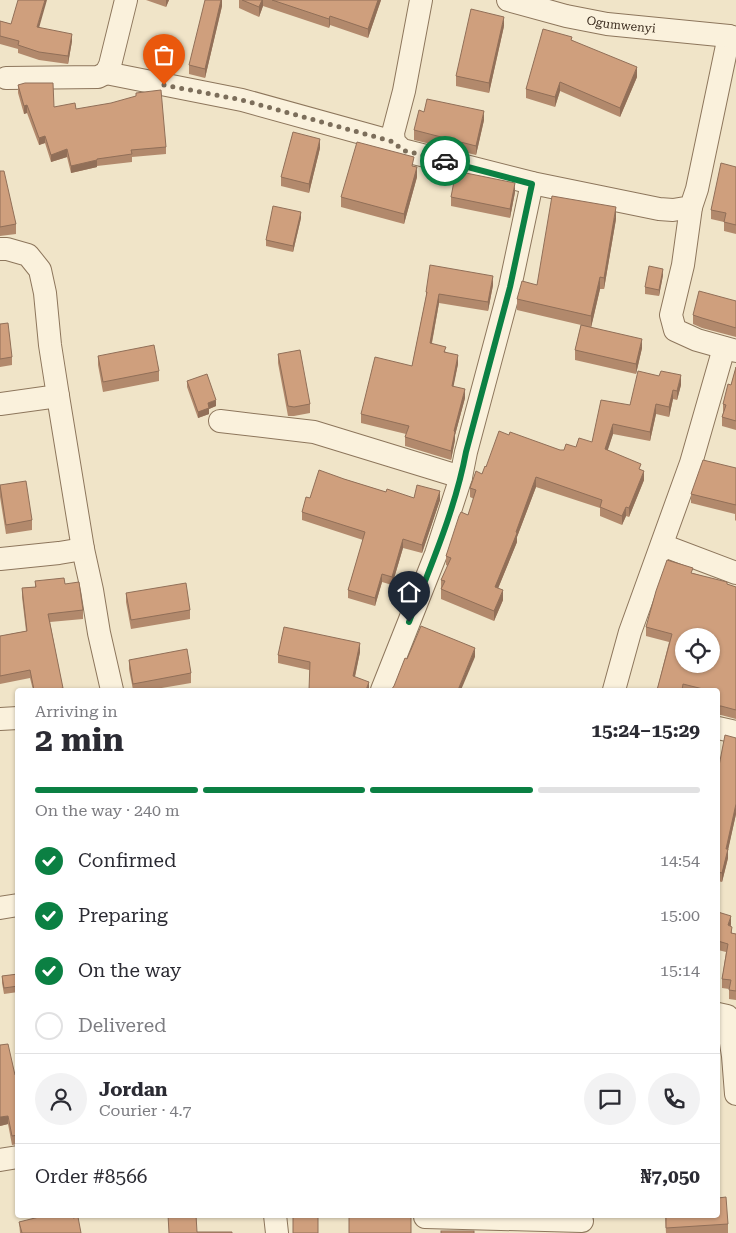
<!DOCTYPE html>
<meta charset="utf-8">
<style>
body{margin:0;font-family:"Roboto Serif",serif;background:#f2f2f3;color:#2b2b33;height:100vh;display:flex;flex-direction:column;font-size:19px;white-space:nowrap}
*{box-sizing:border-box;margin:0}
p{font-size:16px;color:#7c7c81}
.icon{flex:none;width:28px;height:28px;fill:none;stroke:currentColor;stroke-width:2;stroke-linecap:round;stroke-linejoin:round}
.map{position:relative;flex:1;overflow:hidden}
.drawer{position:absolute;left:15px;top:688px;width:705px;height:530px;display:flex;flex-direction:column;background:#fff;border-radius:5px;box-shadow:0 1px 4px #0004}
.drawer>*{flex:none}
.tools{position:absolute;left:675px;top:628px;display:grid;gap:10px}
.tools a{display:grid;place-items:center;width:45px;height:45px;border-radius:50%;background:#fff;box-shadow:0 1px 4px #0004;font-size:25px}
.pin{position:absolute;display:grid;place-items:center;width:42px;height:42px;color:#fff;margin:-51px -21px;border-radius:50% 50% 50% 0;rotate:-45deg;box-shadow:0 0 5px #0007}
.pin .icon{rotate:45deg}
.courier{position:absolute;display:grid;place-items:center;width:50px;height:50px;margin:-25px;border:4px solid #0b8043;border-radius:50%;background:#fff;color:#222;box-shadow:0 1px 6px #0007}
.head em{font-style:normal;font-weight:700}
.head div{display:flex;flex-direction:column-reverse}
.head{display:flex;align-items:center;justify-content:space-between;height:85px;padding:0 20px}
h1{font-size:32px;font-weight:700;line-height:38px}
.bar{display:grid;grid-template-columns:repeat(4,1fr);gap:8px 5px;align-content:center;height:60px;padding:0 20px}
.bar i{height:6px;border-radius:4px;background:#e1e1e2}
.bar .on{background:#0b8043}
.bar p{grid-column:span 4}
.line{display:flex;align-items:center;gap:12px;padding:0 20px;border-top:1px solid #e1e1e2}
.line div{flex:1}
.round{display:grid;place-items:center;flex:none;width:52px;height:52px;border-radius:26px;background:#f2f2f3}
ol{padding:0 20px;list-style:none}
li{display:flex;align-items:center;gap:15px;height:55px}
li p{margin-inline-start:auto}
li .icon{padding:5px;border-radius:50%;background:#0b8043;color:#fff;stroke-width:4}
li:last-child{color:#7c7c81}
li i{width:28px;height:28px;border:2px solid #e1e1e2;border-radius:50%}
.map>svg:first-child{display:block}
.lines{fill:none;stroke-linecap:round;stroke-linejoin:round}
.minor-casing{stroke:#8d765c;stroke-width:24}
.minor{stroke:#faf1dc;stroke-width:22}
.wall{fill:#b2896c}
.shaded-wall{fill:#916f58}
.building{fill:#cf9f7d;stroke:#916f58;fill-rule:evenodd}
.done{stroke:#7c6e5b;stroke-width:5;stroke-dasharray:0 9}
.route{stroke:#0b8043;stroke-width:6}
.labels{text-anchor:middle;stroke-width:4;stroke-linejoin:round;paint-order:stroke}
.street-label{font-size:12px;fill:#3d2e20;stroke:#f7eed8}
</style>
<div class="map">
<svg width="736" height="1233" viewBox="0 0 736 1233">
<rect width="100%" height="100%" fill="#f0e4c8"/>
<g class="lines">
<defs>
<g id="minor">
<path d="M 421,0 L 404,91 L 393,133 L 394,142 L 402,150 L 532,183 L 659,209 L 673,210 L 691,207 L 697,189 L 729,36"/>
<path id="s1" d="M 508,0 L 566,16 L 607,24 L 729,36 L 736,38"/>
<path d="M 106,73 L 242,100 L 394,142"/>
<path d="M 6,78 L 98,77 L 106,73 L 110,65 L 126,0"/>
<path d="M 691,207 L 683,265 L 671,315 L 675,330 L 697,340 L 736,351"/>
<path d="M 0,249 L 7,249 L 28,255 L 40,270 L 45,293 L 50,345 L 58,396 L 0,404"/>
<path d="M 58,396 L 83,549 L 92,590 L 99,633 L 112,690"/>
<path d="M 220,421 L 314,432 L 461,477"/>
<path d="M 662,545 L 736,573"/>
<path d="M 0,559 L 59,553 L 83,549"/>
<path d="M 382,690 L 436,554 L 461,477 L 466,452 L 510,287 L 532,183"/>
<path d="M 614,690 L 630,632 L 691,463 L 724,348"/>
<path d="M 0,719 L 18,718"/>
<path d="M 718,728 L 736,732"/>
<path d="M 0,908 L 18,905"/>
<path d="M 718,1014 L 727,1016 L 733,1056 L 736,1094"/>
<path d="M 0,1160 L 18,1157"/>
<path d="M 275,1215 L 277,1233"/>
<path d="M 425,1217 L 582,1221"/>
</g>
</defs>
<!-- minor casing -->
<use href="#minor" class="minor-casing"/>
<!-- minor -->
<use href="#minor" class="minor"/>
</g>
<!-- wall -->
<g class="wall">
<path d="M 146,0 L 169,0 L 166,7 Z"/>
<path d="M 222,0 L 222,6 L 205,78 L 189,74 L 189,65 Z"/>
<path d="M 239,0 L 381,0 L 368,38 L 330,25 L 329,28 L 263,6 L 259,17 L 239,8 Z"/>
<path d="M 0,21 L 11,24 L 39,28 L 72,41 L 68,64 L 39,60 L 18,53 L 18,49 L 0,44 Z"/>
<path d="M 504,26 L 489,93 L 456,86 L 456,76 Z"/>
<path d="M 572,40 L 637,77 L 620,117 L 560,91 L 555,107 L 526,98 L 526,89 Z"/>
<path d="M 18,85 L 54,107 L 76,109 L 166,147 L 166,154 L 132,157 L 132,162 L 97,166 L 97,167 L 71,173 L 67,157 L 51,162 L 45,143 L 39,145 L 27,113 L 24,114 L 18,93 Z"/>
<path d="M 424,112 L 484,120 L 476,155 L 414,140 L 414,130 Z"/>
<path d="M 320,148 L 309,193 L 281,186 L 281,177 Z"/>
<path d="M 414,166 L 417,177 L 404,224 L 341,207 L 341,197 Z"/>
<path d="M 736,167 L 736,234 L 724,231 L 724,222 L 711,219 L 711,210 Z"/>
<path d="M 0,171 L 16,224 L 16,234 L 0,236 Z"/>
<path d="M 515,192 L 510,218 L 451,206 L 451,197 Z"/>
<path d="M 301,218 L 293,252 L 266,246 L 266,240 Z"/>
<path d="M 616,219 L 604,289 L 600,289 L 591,327 L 642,348 L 636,374 L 575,360 L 575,350 L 581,325 L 517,310 L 517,299 L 537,285 Z"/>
<path d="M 663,275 L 659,296 L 645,294 L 645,287 Z"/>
<path d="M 493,285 L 488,311 L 439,303 L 432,343 L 446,352 L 458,364 L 453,386 L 465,398 L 455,435 L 455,440 L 451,460 L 405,446 L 405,437 L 406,434 L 361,423 L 361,414 L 412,366 L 426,297 L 426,292 Z"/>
<path d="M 736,301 L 736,337 L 702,328 L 693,324 L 693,315 Z"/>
<path d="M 0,324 L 12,357 L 12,365 L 0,367 Z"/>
<path d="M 278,354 L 310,404 L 310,413 L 294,416 L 288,416 L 278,363 Z"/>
<path d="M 98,356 L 159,371 L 159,381 L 103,392 L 98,365 Z"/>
<path d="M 736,367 L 736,430 L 722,426 L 722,417 L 723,413 L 723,404 L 731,385 Z"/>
<path d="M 187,381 L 216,406 L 209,409 L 209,414 L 198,418 L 187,387 Z"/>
<path d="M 681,385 L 677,400 L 673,399 L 669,417 L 656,414 L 650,441 L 613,434 L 607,451 L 641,470 L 644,480 L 629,517 L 626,516 L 622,525 L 600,516 L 600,508 L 536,487 L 517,537 L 517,542 L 498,588 L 503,600 L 494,621 L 441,599 L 441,580 L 448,566 L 446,565 L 446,556 L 468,515 L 474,499 L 470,497 L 470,488 L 482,474 L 509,435 L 560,450 L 564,450 L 576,447 L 592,442 L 630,405 Z"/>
<path d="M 736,468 L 736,521 L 735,520 L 735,514 L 691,503 L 691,494 Z"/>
<path d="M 344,479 L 386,492 L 414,498 L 440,500 L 422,553 L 403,548 L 392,585 L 382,582 L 375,606 L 348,598 L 348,590 L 363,540 L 302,520 L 302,512 L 310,498 Z"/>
<path d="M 0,485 L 32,520 L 32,530 L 6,534 L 0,497 Z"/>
<path d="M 693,573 L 736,587 L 736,719 L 721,715 L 718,715 L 718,690 L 657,690 L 669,642 L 646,636 L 646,627 Z"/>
<path d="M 35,581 L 65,584 L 83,610 L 83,619 L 50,622 L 63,690 L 33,690 L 30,678 L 0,684 L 0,636 L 26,631 L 22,597 L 22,588 L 35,587 Z"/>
<path d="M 126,593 L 190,610 L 190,619 L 131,629 L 126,602 Z"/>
<path d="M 360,652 L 355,677 L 369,690 L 309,670 L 278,663 L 278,655 Z"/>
<path d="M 129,660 L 191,673 L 191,683 L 150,690 L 133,690 L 129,669 Z"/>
<path d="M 736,738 L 736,814 L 728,849 L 728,858 L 722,882 L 718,881 L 718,771 Z"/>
<path d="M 718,912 L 731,924 L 731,926 L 732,933 L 736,934 L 736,1000 L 729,999 L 729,989 L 722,988 L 722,979 L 726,952 L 718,950 Z"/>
<path d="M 18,974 L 18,992 L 4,994 L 2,983 L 2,976 Z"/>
<path d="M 15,1075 L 18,1075 L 18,1144 L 12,1145 L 8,1124 L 0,1126 Z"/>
<path d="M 665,1215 L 718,1215 L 728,1224 L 728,1233 L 666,1233 Z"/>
<path d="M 73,1218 L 81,1233 L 20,1233 L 19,1222 Z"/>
</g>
<!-- shaded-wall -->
<g class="shaded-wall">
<path d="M 45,0 L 47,0 L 37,35 L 37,27 Z"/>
<path d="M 166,0 L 169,0 L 166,7 Z"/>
<path d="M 221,0 L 222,0 L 222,6 L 205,78 L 205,69 Z"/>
<path d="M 262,0 L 263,0 L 263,6 L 259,17 L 259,7 Z"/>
<path d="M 378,0 L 381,0 L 368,38 L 368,29 Z"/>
<path d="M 330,16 L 330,25 L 329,28 L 329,19 Z"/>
<path d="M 504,17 L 504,26 L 489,93 L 489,83 Z"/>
<path d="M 72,34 L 72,41 L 68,64 L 68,56 Z"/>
<path d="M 637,67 L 637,77 L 620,117 L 620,108 Z"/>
<path d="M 560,82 L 560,91 L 555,107 L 555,97 Z"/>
<path d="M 27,105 L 27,113 L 24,114 L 24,106 Z"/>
<path d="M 484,111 L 484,120 L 476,155 L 476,146 Z"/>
<path d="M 45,136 L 45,143 L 39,145 L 39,138 Z"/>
<path d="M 320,139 L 320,148 L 309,193 L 309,184 Z"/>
<path d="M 67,149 L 67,157 L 51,162 L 51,155 Z"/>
<path d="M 97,160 L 97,167 L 71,173 L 71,166 Z"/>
<path d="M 417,167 L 417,177 L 404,224 L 404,214 Z"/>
<path d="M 515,183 L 515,192 L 510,218 L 510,209 Z"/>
<path d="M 616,207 L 616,219 L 604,289 L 604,278 Z"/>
<path d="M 301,212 L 301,218 L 293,252 L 293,246 Z"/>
<path d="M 663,269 L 663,275 L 659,296 L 659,290 Z"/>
<path d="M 493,276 L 493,285 L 488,311 L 488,302 Z"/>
<path d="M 600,277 L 600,289 L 591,328 L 591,316 Z"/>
<path d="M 439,294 L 439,303 L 430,352 L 430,343 Z"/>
<path d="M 642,339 L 642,348 L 636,374 L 636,364 Z"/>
<path d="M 458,355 L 458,364 L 452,394 L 452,386 Z"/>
<path d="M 681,375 L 681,385 L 677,400 L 677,391 Z"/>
<path d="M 465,389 L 465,398 L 455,435 L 455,440 L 451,460 L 451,451 L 454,431 Z"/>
<path d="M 673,390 L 673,399 L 669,417 L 669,407 Z"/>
<path d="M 216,400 L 216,406 L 209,409 L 209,414 L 198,418 L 198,412 L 208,403 Z"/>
<path d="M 656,404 L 656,414 L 650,441 L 650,432 Z"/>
<path d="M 613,424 L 613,434 L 605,459 L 605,449 Z"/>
<path d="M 644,471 L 644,480 L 629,517 L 629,508 Z"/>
<path d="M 536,477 L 536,487 L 517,537 L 517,542 L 495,596 L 495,587 Z"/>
<path d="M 440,491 L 440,500 L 422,553 L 422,545 Z"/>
<path d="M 626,507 L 626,516 L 622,525 L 622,516 Z"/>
<path d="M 403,539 L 403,548 L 392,585 L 392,577 Z"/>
<path d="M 382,574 L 382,582 L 375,606 L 375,598 Z"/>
<path d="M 503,590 L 503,600 L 494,621 L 494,611 Z"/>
<path d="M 360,643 L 360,652 L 353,685 L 353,676 Z"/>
<path d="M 475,648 L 475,657 L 461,690 L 458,690 Z"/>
<path d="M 369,682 L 369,690 L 366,690 Z"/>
<path d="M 736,804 L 736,814 L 727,855 L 728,849 L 728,858 L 722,882 L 722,873 L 726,849 Z"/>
<path d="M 731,916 L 731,924 L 728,934 L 728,925 Z"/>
<path d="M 8,1116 L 8,1124 L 0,1126 L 0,1117 Z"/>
</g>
<!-- building -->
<g class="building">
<path d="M 18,0 L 45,0 L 37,27 L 72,34 L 68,56 L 39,52 L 18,45 L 19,41 L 0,36 L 0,21 L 11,24 Z"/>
<path d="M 205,0 L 221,0 L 205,69 L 189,65 Z"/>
<path d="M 242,0 L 262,0 L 259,7 Z"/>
<path d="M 272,0 L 378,0 L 368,29 L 330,16 L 329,19 Z"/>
<path d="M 471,9 L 504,17 L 489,83 L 456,76 Z"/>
<path d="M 543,29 L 572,37 L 571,40 L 637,67 L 620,108 L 560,82 L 555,97 L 526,89 Z"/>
<path d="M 25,83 L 53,83 L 54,107 L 75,103 L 76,109 L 111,103 L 136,96 L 136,93 L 161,90 L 166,147 L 131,150 L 132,154 L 97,159 L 97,160 L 71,166 L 67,149 L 51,155 L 45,136 L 39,138 L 27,105 L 24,106 L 18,85 Z"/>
<path d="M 427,99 L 484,111 L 476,146 L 414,130 L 419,110 L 424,112 Z"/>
<path d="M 293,132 L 320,139 L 309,184 L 281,177 Z"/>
<path d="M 357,142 L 414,157 L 412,166 L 417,167 L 404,214 L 341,197 Z"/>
<path d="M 721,163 L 736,167 L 736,225 L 724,222 L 726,213 L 711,210 Z"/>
<path d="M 0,171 L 4,171 L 16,224 L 0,227 Z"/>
<path d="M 456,171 L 515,183 L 510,209 L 451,197 Z"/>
<path d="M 552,196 L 616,207 L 604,278 L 600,277 L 591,316 L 517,299 L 522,281 L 537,285 Z"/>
<path d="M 273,206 L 301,212 L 293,246 L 266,240 Z"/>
<path d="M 430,265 L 493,276 L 488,302 L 439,294 L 430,343 L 446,347 L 444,352 L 458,355 L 452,386 L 465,389 L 454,431 L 455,432 L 451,451 L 405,437 L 409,426 L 361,414 L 375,357 L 412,366 L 427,292 L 426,292 Z"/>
<path d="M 649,266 L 663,269 L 659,290 L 645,287 Z"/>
<path d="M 699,291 L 736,301 L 736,328 L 702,318 L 693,315 Z"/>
<path d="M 8,323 L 12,357 L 0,359 L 0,324 Z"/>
<path d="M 581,325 L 642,339 L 636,364 L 575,350 Z"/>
<path d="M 154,345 L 159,371 L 103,382 L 98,356 Z"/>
<path d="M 300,350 L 310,404 L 294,407 L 288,406 L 278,354 Z"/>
<path d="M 736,367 L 736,421 L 722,417 L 726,405 L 723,404 L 728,384 L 731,385 Z"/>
<path d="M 638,371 L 659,376 L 661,371 L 681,375 L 677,391 L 673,390 L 669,407 L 656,404 L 650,432 L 613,424 L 605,449 L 641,464 L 639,469 L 644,471 L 629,508 L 626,507 L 622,516 L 600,507 L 602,500 L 536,477 L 516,532 L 517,533 L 495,587 L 503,590 L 494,611 L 441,589 L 445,581 L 441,580 L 451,558 L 446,556 L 459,516 L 461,512 L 468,515 L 476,490 L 470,488 L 476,471 L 482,474 L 485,466 L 486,467 L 499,431 L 509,435 L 510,432 L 560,450 L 564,450 L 566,444 L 576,447 L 579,438 L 592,442 L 601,400 L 630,405 Z"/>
<path d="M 207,374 L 216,400 L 208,403 L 209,408 L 198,412 L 187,381 Z"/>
<path d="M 703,460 L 736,468 L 736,505 L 691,494 Z"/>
<path d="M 319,470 L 344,479 L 386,492 L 387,489 L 414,498 L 417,485 L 440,491 L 422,545 L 403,539 L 392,577 L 382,574 L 375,598 L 348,590 L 365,532 L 302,512 L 306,497 L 310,498 Z"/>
<path d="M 26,481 L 32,520 L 6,525 L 0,485 Z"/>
<path d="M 667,560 L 693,568 L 691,573 L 727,582 L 727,584 L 736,587 L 736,710 L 721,706 L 718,706 L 718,690 L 707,690 L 683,684 L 682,690 L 657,690 L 672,634 L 646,627 L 656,591 ZM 684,636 L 711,636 L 711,664 L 684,664 Z"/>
<path d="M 64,578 L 65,584 L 79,582 L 83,610 L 48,614 L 63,688 L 55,690 L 34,690 L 30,670 L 0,676 L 0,636 L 27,631 L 22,588 L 36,587 L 35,581 Z"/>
<path d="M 186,583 L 190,610 L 131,620 L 126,593 Z"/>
<path d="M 421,626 L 475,648 L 458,690 L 391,690 L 394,686 L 405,658 L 407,659 Z"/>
<path d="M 284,627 L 360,643 L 353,676 L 369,682 L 366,690 L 309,690 L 310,662 L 278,655 Z"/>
<path d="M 187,649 L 191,673 L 133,684 L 129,660 Z"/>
<path d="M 725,735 L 736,738 L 736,804 L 726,849 L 728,849 L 722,873 L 718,872 L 718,771 Z"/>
<path d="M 718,912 L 731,916 L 728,925 L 732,927 L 731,933 L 736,934 L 736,991 L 729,990 L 731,980 L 722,979 L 728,944 L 718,941 Z"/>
<path d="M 18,974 L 18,986 L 4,988 L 2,976 Z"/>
<path d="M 8,1044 L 15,1075 L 18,1075 L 18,1135 L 12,1136 L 8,1116 L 0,1117 L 0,1045 Z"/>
<path d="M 726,1197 L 728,1224 L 666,1228 L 666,1215 L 718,1215 L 718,1198 Z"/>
<path d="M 47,1215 L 72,1215 L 73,1218 L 78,1217 L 81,1233 L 22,1233 L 19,1222 Z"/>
<path d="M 168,1215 L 196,1215 L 197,1232 L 232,1232 L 232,1233 L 169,1233 Z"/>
<rect x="293" y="1215" width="25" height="18"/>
<rect x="349" y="1215" width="62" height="18"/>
<rect x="441" y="1231" width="33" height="2"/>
</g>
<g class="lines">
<!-- done -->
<path class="done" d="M 164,85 L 242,100 L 394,142 L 402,150 L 445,161"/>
<!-- route -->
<path class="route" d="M 409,622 C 430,567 455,511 466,452 L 510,287 L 532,184 L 445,161"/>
</g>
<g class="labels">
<!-- street labels -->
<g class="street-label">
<text dy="4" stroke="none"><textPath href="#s1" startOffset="116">Ogumwenyi</textPath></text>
</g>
</g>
</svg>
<div class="tools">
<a><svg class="icon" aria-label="locate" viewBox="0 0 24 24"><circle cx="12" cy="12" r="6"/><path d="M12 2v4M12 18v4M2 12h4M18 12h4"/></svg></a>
</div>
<div class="pin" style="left:164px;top:85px;background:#ea580c"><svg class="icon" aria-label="bag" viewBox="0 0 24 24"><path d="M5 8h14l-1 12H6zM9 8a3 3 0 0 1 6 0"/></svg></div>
<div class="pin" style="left:409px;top:622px;background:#1f2937"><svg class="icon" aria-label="home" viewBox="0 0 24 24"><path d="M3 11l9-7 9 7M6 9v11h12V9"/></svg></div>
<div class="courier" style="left:445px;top:161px"><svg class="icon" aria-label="car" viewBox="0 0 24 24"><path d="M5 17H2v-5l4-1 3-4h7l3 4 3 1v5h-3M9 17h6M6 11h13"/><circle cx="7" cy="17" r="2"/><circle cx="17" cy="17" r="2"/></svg></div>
<section class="drawer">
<div class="head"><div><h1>2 min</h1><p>Arriving in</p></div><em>15:24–15:29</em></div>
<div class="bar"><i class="on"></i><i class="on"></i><i class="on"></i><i></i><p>On the way · 240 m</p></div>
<ol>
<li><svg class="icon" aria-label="check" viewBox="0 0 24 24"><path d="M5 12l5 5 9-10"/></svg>Confirmed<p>14:54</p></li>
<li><svg class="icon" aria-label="check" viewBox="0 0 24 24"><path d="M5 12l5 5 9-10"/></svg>Preparing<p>15:00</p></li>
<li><svg class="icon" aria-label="check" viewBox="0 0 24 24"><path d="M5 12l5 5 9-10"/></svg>On the way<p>15:14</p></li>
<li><i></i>Delivered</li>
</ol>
<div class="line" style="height:90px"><a class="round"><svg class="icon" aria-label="person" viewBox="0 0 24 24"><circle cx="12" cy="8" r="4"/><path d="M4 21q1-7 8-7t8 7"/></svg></a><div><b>Jordan</b><p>Courier · 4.7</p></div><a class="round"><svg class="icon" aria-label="chat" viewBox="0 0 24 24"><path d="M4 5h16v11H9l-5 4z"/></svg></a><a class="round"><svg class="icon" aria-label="phone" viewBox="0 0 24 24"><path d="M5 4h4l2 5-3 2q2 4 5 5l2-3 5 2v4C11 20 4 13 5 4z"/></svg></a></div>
<div class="line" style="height:65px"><div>Order #8566</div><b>₦7,050</b></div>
</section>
</div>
